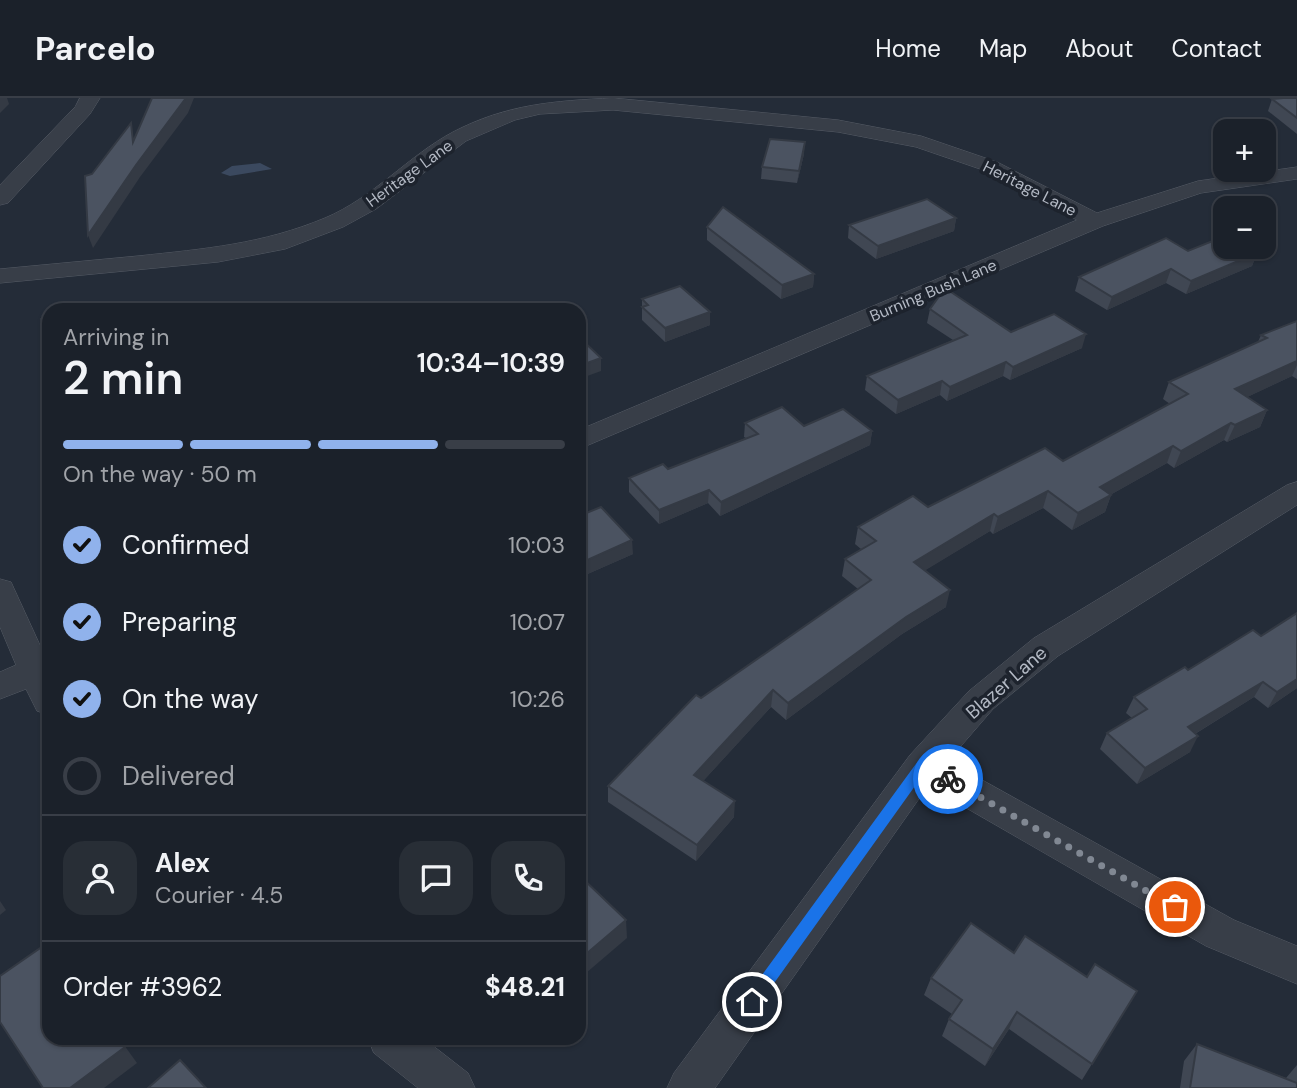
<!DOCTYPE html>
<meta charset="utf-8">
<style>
body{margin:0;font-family:"DM Sans",sans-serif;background:#282e36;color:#f1f3f6;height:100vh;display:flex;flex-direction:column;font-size:26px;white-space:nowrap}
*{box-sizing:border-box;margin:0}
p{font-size:23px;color:#a0a3a8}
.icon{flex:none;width:38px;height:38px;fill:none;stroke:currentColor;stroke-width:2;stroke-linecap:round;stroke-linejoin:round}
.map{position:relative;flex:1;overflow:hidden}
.panel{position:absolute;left:42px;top:205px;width:544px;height:742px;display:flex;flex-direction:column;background:#1b212a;border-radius:21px;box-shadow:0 2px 5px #0004,0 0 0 2px #393e47}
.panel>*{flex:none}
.buttons{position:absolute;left:1213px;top:21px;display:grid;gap:14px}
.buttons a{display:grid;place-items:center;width:63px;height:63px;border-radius:14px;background:#1b212a;box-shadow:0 2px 5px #0004,0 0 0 2px #393e47;font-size:35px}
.pin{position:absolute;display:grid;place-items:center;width:60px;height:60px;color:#fff;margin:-30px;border:4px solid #fff;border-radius:50%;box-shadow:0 2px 7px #0007}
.courier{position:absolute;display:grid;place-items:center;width:70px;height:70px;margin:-35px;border:5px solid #1a73e8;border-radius:50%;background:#fff;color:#222;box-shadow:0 2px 9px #0007}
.summary em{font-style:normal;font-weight:600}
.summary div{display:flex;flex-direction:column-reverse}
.summary{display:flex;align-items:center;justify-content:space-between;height:119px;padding:0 21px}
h1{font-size:46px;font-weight:600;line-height:52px}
.bar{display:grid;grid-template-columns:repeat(4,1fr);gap:10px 7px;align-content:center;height:84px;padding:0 21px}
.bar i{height:9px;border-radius:5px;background:#393e47}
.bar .selected{background:#90b2ec}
.bar p{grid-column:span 4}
.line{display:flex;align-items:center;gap:18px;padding:0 21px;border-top:2px solid #393e47}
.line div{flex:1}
.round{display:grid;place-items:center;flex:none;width:74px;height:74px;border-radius:21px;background:#282e36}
ol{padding:0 21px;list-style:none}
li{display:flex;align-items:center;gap:21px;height:77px}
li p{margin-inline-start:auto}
li .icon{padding:7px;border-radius:50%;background:#90b2ec;color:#111;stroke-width:4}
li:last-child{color:#a0a3a8}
li i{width:38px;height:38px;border:4px solid #393e47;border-radius:50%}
header{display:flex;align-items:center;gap:42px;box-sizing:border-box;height:98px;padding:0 35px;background:#1b212a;border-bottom:2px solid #393e47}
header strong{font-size:33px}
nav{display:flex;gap:38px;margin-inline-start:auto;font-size:24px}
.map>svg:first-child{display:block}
.water{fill:#3b495f}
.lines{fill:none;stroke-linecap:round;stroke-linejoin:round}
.minor-casing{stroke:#565c66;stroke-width:1}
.minor{fill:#383e48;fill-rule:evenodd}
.wall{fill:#404753}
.shaded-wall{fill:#343a44}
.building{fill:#4b5361;stroke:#343a44;stroke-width:2}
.route{fill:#1a73e8}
.done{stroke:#818893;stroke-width:7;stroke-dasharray:0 12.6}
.labels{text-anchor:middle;stroke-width:7;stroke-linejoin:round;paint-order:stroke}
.far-street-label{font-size:16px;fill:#b3b9c4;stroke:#1d232d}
.street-label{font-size:19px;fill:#b3b9c4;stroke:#1d232d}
</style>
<header>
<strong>Parcelo</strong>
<nav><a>Home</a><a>Map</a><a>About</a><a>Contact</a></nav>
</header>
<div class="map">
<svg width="1297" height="990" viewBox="0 0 1297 990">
<rect width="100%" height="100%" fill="#242c38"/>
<!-- water -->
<path class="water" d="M 260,65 L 272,71 L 230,78 L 221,75 L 232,68 Z"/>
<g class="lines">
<defs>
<g id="minor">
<path d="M 80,0 L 100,0 L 90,16 L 8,105 L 0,107 L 0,87 L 75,9 Z"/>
<path d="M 613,0 L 838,22 L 921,38 L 997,64 L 1097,115 L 1198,83 L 1297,69 L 1297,81 L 1201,95 L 1103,128 L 579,351 L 579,332 L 1077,122 L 983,72 L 916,49 L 838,34 L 613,12 L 540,16 L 515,22 L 466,43 L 376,111 L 343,129 L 285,151 L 218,164 L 0,185 L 0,171 C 46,167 92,162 138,158 C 204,151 263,146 325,120 C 373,100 408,58 453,34 C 507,6 554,3 613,0 Z"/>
<path d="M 1297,384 L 1297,407 L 1058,558 L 993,611 L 948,663 L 1234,822 L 1297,848 L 1297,886 L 1206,848 L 928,688 L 715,990 L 667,990 L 674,975 L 910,657 L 969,593 L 1034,540 L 1287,387 Z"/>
<path d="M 0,481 L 11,484 L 44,556 L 49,554 L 49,617 L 37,613 L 26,591 L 0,601 L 0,574 L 16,567 L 0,529 Z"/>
<path d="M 368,940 L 423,940 L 468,975 L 475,990 L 418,990 L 374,955 Z"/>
</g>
</defs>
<!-- minor casing -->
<use href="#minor" class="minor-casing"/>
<!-- minor -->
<use href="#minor" class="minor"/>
</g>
<!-- wall -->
<g class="wall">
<path d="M 1297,0 L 1297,36 L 1268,13 L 1272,1 Z"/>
<path d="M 804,56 L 797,85 L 761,81 L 762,69 Z"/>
<path d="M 956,120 L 954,133 L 876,161 L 848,140 L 849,127 Z"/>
<path d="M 707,129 L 814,176 L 813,189 L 781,201 L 707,142 Z"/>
<path d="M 1188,153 L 1257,155 L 1252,168 L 1186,196 L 1166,185 L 1107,212 L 1075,193 L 1079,179 Z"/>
<path d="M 642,201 L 710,227 L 665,244 L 642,222 Z"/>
<path d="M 930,211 L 1011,234 L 1082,250 L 1010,282 L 1003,278 L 947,303 L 940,297 L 896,316 L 865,292 L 867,278 L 953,242 L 927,225 Z"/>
<path d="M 1297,223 L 1297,281 L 1292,278 L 1247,299 L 1267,312 L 1260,329 L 1227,344 L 1224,342 L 1174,370 L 1167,365 L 1110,397 L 1111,397 L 1105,414 L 1072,432 L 1043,410 L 993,436 L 990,433 L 925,472 L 946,509 L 902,536 L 786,622 L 771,609 L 703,683 L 734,719 L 696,763 L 608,704 L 608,688 L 701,600 L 858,491 L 842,478 L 845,461 L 861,451 L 855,446 L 858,429 L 928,409 L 1063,363 L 1170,306 L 1163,301 L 1169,284 L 1258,244 L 1261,237 Z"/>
<path d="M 745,325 L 872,333 L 870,347 L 720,418 L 708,405 L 659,426 L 629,394 L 629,380 L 668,371 L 746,340 L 744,339 Z"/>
<path d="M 579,418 L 633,456 L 583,478 L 579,473 Z"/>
<path d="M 1253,532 L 1297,590 L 1268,610 L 1254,599 L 1195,636 L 1190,654 L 1137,686 L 1100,651 L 1107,635 L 1132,620 L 1126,615 L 1134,599 L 1188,572 Z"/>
<path d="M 1014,855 L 1087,879 L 1137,893 L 1082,982 L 1009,931 L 985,968 L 942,938 L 949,921 L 952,916 L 924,897 L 931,880 Z"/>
<path d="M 1197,946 L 1286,980 L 1297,967 L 1297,990 L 1180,990 L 1184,963 Z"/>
</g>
<!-- shaded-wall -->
<g class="shaded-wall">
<path d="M 0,0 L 7,0 L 9,6 L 0,15 Z"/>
<path d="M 186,0 L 194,0 L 188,15 L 140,79 L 93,150 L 88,137 L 136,67 Z"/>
<path d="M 805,44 L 804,56 L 797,85 L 799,73 Z"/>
<path d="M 956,120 L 954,133 L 876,161 L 878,148 Z"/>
<path d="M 1257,155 L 1252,168 L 1186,196 L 1191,183 Z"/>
<path d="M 1171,171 L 1166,185 L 1107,212 L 1112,199 Z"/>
<path d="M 814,176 L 813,189 L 781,201 L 782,187 Z"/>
<path d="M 710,214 L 710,227 L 665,244 L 665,230 Z"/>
<path d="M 1086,236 L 1082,250 L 1010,282 L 1013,269 Z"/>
<path d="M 601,260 L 601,273 L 579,281 L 579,268 Z"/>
<path d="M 1297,263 L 1297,267 L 1292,278 L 1228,308 L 1235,291 Z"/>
<path d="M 1006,264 L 1003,278 L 947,303 L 950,289 Z"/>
<path d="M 942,283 L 940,297 L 896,316 L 898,302 Z"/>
<path d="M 1267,312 L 1260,329 L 1227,344 L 1235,327 Z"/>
<path d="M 1231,325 L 1224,342 L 1174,370 L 1181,353 Z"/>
<path d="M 872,333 L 870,347 L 720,418 L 721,404 Z"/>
<path d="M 1173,348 L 1167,365 L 1094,406 L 1100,389 Z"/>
<path d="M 709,392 L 708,405 L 659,426 L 659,412 Z"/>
<path d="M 1048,393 L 1043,410 L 993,436 L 998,419 Z"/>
<path d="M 1111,397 L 1105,414 L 1072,432 L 1078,415 Z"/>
<path d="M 994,416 L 990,433 L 911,481 L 914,464 Z"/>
<path d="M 632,442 L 633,456 L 583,478 L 583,464 Z"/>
<path d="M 950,492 L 946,509 L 902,536 L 786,622 L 788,605 L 906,519 Z"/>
<path d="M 1297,581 L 1297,590 L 1268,610 L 1277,594 Z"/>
<path d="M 1263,584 L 1254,599 L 1180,645 L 1188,629 Z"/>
<path d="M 773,592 L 771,609 L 694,693 L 694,677 Z"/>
<path d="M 1198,638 L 1190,654 L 1137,686 L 1145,670 Z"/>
<path d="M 735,703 L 734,719 L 696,763 L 697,747 Z"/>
<path d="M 0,803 L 6,812 L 0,817 Z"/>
<path d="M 626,822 L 627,840 L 579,881 L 579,862 Z"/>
<path d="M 1017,914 L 1009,931 L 985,968 L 993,951 Z"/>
<path d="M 119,940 L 137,965 L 104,990 L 70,990 Z"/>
</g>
<!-- building -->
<g class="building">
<path d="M 152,0 L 186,0 L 136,67 L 88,137 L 85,78 L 92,76 L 131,25 L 133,44 Z"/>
<path d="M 1283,0 L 1297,0 L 1297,20 L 1272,1 Z"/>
<path d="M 770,41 L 805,44 L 799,73 L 762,69 Z"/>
<path d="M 927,101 L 956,120 L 878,148 L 849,127 Z"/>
<path d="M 723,109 L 814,176 L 782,187 L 707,129 Z"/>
<path d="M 1225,138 L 1225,149 L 1246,149 L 1257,155 L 1191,183 L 1171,171 L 1112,199 L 1079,179 L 1166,140 L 1188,153 Z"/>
<path d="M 680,188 L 710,214 L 665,230 L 642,209 L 648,207 L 642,201 Z"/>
<path d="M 945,190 L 1011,234 L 1054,216 L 1086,236 L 1013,269 L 1006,264 L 950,289 L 942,283 L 898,302 L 867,278 L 967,237 L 930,211 Z"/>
<path d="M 49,219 L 49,251 L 41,221 Z"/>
<path d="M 1297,223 L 1297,263 L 1235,291 L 1267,312 L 1235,327 L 1231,325 L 1181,353 L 1173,348 L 1100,389 L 1111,397 L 1078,415 L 1048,393 L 998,419 L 994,416 L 914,464 L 950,492 L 906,519 L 788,605 L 773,592 L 694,677 L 735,703 L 697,747 L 608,688 L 696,597 L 701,600 L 871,482 L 845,461 L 876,443 L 858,429 L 913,398 L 928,409 L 1045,350 L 1063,363 L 1188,296 L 1169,284 L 1267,240 L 1261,237 Z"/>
<path d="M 579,239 L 601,260 L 579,268 Z"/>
<path d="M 49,295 L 49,309 L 43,297 Z"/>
<path d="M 782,309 L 804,328 L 843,311 L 872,333 L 721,404 L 709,392 L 659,412 L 629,380 L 663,366 L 668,371 L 758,336 L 745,325 Z"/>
<path d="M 601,409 L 632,442 L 583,464 L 579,460 L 579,418 Z"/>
<path d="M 1297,515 L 1297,581 L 1277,594 L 1263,584 L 1188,629 L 1198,638 L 1145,670 L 1107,635 L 1147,611 L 1134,599 L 1185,569 L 1188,572 L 1253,532 L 1261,538 Z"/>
<path d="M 581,779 L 626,822 L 579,862 L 579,780 Z"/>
<path d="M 971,825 L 1014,855 L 1025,838 L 1087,879 L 1095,866 L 1137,893 L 1092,966 L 1017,914 L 993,951 L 949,921 L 962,902 L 931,880 Z"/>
<path d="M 49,844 L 49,940 L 119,940 L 125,949 L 70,990 L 43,990 L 0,924 L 0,878 Z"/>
<path d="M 1197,946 L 1297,985 L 1297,990 L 1190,990 Z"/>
<path d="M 180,962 L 206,990 L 148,990 Z"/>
</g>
<!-- route -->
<path class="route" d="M 923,662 L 953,677 L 953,685 L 943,685 L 925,674 L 757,909 L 746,909 L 744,904 L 746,899 L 918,663 Z"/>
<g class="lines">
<!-- done -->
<path class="done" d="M 948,681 L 1175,809"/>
</g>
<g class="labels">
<!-- far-street labels -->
<g class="far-street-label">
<text transform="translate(409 75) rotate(-36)" y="6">Heritage Lane</text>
<text transform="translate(1030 90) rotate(27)" y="6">Heritage Lane</text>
<text transform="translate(933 192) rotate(-23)" y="6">Burning Bush Lane</text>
</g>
<!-- street labels -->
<g class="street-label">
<text transform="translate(1006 584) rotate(-41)" y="7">Blazer Lane</text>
</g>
</g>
</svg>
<div class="buttons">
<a>+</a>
<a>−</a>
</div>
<div class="pin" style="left:1175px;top:809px;background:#ea580c"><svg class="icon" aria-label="bag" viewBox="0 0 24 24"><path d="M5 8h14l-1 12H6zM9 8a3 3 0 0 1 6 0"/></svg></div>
<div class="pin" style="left:752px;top:904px;background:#1f2937"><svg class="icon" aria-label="home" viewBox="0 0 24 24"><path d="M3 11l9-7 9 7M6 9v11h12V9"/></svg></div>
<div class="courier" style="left:948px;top:681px"><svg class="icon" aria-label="bike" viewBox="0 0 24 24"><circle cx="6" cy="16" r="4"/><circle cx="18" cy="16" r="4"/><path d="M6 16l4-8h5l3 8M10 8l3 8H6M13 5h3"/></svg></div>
<section class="panel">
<div class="summary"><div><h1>2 min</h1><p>Arriving in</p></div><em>10:34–10:39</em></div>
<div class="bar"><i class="selected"></i><i class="selected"></i><i class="selected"></i><i></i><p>On the way · 50 m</p></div>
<ol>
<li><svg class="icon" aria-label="check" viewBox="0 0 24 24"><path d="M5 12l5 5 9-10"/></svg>Confirmed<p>10:03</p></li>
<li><svg class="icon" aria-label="check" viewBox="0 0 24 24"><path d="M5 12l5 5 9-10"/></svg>Preparing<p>10:07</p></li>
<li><svg class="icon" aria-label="check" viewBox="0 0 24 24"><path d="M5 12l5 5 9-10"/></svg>On the way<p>10:26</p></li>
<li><i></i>Delivered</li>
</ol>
<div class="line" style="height:126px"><a class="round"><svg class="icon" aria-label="person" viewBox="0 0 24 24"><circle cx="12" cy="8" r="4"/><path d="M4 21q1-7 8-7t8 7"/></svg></a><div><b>Alex</b><p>Courier · 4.5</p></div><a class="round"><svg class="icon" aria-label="chat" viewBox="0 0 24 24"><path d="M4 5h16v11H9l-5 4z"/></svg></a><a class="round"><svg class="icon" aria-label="phone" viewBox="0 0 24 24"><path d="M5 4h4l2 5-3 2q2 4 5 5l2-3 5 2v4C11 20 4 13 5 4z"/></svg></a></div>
<div class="line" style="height:91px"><div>Order #3962</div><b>$48.21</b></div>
</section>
</div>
